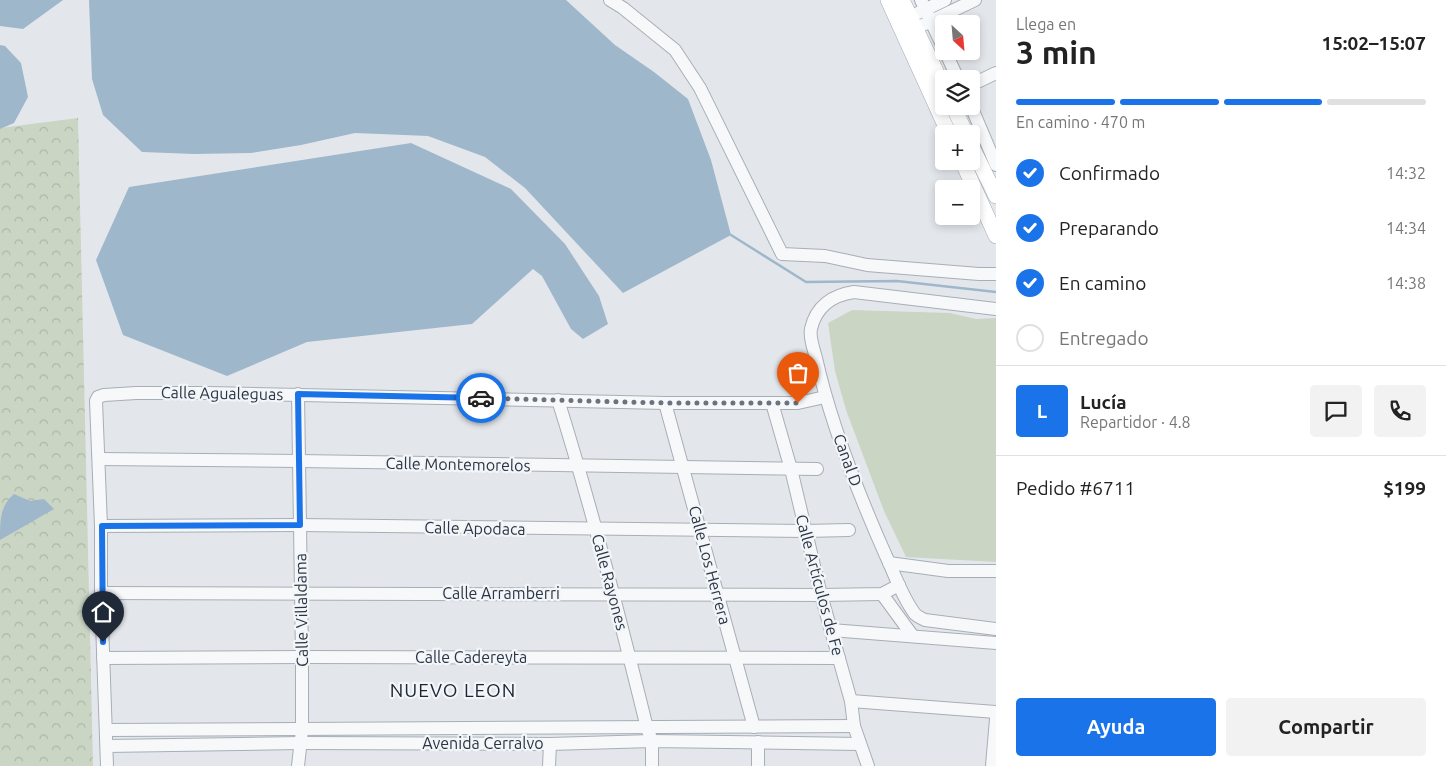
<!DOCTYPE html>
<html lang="es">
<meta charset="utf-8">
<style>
body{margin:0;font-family:Ubuntu,sans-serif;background:#f2f2f2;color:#222;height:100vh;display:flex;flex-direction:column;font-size:19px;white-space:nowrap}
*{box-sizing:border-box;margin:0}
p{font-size:16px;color:#767676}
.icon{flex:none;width:28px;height:28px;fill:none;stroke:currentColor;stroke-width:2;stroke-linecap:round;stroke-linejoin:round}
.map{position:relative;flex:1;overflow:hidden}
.side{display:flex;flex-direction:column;background:#fff;width:450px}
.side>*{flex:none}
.needle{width:32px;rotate:154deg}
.tools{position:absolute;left:935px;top:15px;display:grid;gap:10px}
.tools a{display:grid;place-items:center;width:45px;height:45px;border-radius:5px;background:#fff;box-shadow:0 2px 8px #0003;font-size:25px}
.pin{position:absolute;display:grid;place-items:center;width:42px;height:42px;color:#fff;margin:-51px -21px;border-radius:50% 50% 50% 0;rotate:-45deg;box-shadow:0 0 5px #0007}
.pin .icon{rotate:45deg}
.courier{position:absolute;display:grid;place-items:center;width:50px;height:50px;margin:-25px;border:4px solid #1a73e8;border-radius:50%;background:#fff;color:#222;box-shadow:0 1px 6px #0007}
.headline em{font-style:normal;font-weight:700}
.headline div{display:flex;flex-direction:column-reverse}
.headline{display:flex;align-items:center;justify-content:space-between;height:85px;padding:0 20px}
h1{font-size:32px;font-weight:700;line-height:38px}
.bar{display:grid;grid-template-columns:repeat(4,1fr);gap:8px 5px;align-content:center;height:60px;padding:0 20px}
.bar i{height:6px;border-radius:4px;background:#e0e0e0}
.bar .current{background:#1a73e8}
.bar p{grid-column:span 4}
.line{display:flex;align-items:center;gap:12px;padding:0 20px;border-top:1px solid #e0e0e0}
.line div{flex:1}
.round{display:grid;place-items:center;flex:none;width:52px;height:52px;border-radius:5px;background:#f2f2f2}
ol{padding:0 20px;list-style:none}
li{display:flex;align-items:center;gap:15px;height:55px}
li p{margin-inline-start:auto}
li .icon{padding:5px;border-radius:50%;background:#1a73e8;color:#fff;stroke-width:4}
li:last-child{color:#767676}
li i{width:28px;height:28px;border:2px solid #e0e0e0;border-radius:50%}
.action{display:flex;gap:10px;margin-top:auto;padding:10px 20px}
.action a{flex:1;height:58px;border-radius:5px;background:#1a73e8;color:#fff;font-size:20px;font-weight:700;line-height:58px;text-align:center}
.action a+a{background:#f2f2f2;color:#222}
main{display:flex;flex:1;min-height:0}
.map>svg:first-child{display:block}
.grass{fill:#cad5c4}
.park{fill:url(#park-crowns)}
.water{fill:#9fb7cb}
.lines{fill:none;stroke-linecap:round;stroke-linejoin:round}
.stream{stroke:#9fb7cb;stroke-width:2.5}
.minor-casing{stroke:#a8aeb6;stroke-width:14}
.major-casing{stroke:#a3acb7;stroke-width:16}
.minor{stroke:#f6f8fa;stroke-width:12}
.major{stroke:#fff;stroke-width:15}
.done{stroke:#6b737f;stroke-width:5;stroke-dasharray:0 9}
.route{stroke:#1a73e8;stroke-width:6}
.labels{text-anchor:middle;stroke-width:4.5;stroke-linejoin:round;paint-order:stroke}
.street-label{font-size:16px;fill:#2b3544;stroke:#f3f6f9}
.quarter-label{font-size:19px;letter-spacing:1px;fill:#1d2635;stroke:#f3f6f9}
</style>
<main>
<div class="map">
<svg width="996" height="766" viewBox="0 0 996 766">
<defs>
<pattern id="park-crowns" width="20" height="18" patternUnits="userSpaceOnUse" patternTransform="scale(1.25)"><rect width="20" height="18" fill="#cad5c4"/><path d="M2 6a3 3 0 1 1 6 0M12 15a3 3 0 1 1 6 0" fill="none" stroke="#aeb7aa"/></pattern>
</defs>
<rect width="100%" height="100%" fill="#e3e7ec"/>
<!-- grass -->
<path class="grass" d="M 852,310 L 950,313 L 976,319 L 996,318 L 996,562 L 906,557 L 884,511 L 846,410 L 835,371 L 828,323 Z"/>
<!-- park -->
<path class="park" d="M 78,118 L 93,766 L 0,766 L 0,128 Z"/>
<!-- water -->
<g class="water">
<path d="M 0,0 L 63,0 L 23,29 L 0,26 Z"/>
<path d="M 89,0 L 566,0 L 615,45 L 654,72 L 688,99 L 711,160 L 731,235 L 623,293 L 525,188 L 485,157 L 428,136 L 355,133 L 301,145 L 251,153 L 194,154 L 142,152 L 103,115 L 92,79 Z"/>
<path d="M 0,45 L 5,46 L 21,63 L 28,97 L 14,123 L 0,129 Z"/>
<path d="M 411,143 L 511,189 L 565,244 L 599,296 L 608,324 L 583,339 L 571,329 L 542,276 L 533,269 L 472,324 L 307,342 L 227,376 L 123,335 L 96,260 L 129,187 Z"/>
<path d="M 14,494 L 30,501 L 44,499 L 54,509 L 0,540 C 0,520 0,506 14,494 Z"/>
</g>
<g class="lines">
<!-- stream -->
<path class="stream" d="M 731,235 L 806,282 L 897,281 L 996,292"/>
<defs>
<g id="minor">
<path d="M 610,0 L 623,8 L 675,50 L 700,88 L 782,254 L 825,256 L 867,265 L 979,274 L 996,274"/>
<path d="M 921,0 L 944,49"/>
<path d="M 918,13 L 945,0"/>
<path d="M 908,32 L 975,0"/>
<path d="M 945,51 L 958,79"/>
<path d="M 971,85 L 996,73"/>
<path d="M 971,106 L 996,165"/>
<path d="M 996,309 L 854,292 C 833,295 816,306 811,329 C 809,337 814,350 816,358 C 831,425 858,493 886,556 C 895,575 902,597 915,614 C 918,617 921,618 925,620 L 996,629"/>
<path d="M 298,394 L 302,657 L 302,730 L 298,766"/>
<path d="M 558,400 C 592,508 620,618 647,728 L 652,741 L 652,766"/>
<path d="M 665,403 L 754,727"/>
<path d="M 772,403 L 791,469 L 821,595 L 851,701 L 854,726 L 868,766"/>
<path d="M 99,459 L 299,461 L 817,469"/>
<path d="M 101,526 L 300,525 L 805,531 L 849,530"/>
<path d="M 889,563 L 948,571 L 996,571"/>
<path d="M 101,593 L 821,595 L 882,594 L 899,585"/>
<path d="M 882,594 L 912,635"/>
<path d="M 831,630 L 996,643"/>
<path d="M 103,658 L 302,657 L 839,658"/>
<path d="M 851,701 L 996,712"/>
<path d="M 106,730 L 854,726"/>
<path d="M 758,742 L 758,766"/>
<path d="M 107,746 L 300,743 L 550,744 L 652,741 L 860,744"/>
<path d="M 107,766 L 101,593 L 101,526 L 96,401 L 98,397 L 104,395 L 136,393 L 208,393 L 665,403 L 798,403 L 825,397"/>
<path d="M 549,766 L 550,744"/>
<path d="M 992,766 L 996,719"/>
</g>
<g id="major">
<path d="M 888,0 L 949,134"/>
<path d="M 902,0 L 944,88"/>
<path d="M 953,106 L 966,134"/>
<path d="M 971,145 L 996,196"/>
<path d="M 962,161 L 996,236"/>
</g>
</defs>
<!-- minor casing -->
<use href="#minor" class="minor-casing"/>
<!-- major casing -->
<use href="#major" class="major-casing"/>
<!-- minor -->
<use href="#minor" class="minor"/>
<!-- major -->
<use href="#major" class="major"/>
</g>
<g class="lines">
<!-- done -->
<path class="done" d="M 481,398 L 666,403 L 798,403"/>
<!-- route -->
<path class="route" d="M 103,642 L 102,526 L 300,525 L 298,394 L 481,398"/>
</g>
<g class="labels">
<!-- street labels -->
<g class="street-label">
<text transform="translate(222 393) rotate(1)" y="6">Calle Agualeguas</text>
<text transform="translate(848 460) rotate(70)" y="6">Canal D</text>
<text transform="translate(458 464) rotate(1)" y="6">Calle Montemorelos</text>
<text transform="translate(475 528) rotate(1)" y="6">Calle Apodaca</text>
<text transform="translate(710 565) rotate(75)" y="6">Calle Los Herrera</text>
<text transform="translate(610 582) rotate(75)" y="6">Calle Rayones</text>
<text transform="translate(820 585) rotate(75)" y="6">Calle Artículos de Fe</text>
<text x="501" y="599">Calle Arramberri</text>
<text transform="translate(301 610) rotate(-91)" y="6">Calle Villaldama</text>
<text x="471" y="663">Calle Cadereyta</text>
<text x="483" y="749">Avenida Cerralvo</text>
</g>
<!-- quarter labels -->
<g class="quarter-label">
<text x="453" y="697">NUEVO LEON</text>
</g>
</g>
</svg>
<div class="tools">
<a><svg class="needle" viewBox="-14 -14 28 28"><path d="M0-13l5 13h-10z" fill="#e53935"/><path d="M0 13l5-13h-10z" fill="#767676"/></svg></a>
<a><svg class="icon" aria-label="layers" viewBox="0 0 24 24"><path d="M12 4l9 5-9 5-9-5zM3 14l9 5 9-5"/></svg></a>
<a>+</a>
<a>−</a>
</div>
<div class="pin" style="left:798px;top:403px;background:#ea580c"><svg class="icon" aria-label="bag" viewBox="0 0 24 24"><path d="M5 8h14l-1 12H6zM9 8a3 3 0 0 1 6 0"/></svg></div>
<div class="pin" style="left:103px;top:642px;background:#1f2937"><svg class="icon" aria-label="home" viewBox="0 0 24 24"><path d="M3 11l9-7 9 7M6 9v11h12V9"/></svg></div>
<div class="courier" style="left:481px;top:398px"><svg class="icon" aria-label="car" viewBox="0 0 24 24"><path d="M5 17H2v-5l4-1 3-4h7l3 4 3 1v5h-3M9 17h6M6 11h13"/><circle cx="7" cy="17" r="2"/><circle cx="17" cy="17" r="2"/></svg></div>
</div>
<section class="side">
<div class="headline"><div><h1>3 min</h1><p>Llega en</p></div><em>15:02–15:07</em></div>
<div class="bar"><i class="current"></i><i class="current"></i><i class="current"></i><i></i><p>En camino · 470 m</p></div>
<ol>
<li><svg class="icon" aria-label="check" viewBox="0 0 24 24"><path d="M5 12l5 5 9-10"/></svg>Confirmado<p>14:32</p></li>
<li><svg class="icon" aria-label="check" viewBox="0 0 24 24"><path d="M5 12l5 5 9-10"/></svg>Preparando<p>14:34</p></li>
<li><svg class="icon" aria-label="check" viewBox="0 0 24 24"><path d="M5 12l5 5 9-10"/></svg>En camino<p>14:38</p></li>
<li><i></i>Entregado</li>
</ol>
<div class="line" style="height:90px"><b class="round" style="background:#1a73e8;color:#fff">L</b><div><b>Lucía</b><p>Repartidor · 4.8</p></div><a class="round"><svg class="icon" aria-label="chat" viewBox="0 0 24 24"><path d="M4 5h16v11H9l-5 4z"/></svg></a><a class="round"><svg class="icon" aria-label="phone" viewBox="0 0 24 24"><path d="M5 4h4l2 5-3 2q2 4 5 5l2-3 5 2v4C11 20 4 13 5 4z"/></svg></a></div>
<div class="line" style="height:65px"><div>Pedido #6711</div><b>$199</b></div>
<div class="action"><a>Ayuda</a><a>Compartir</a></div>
</section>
</main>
